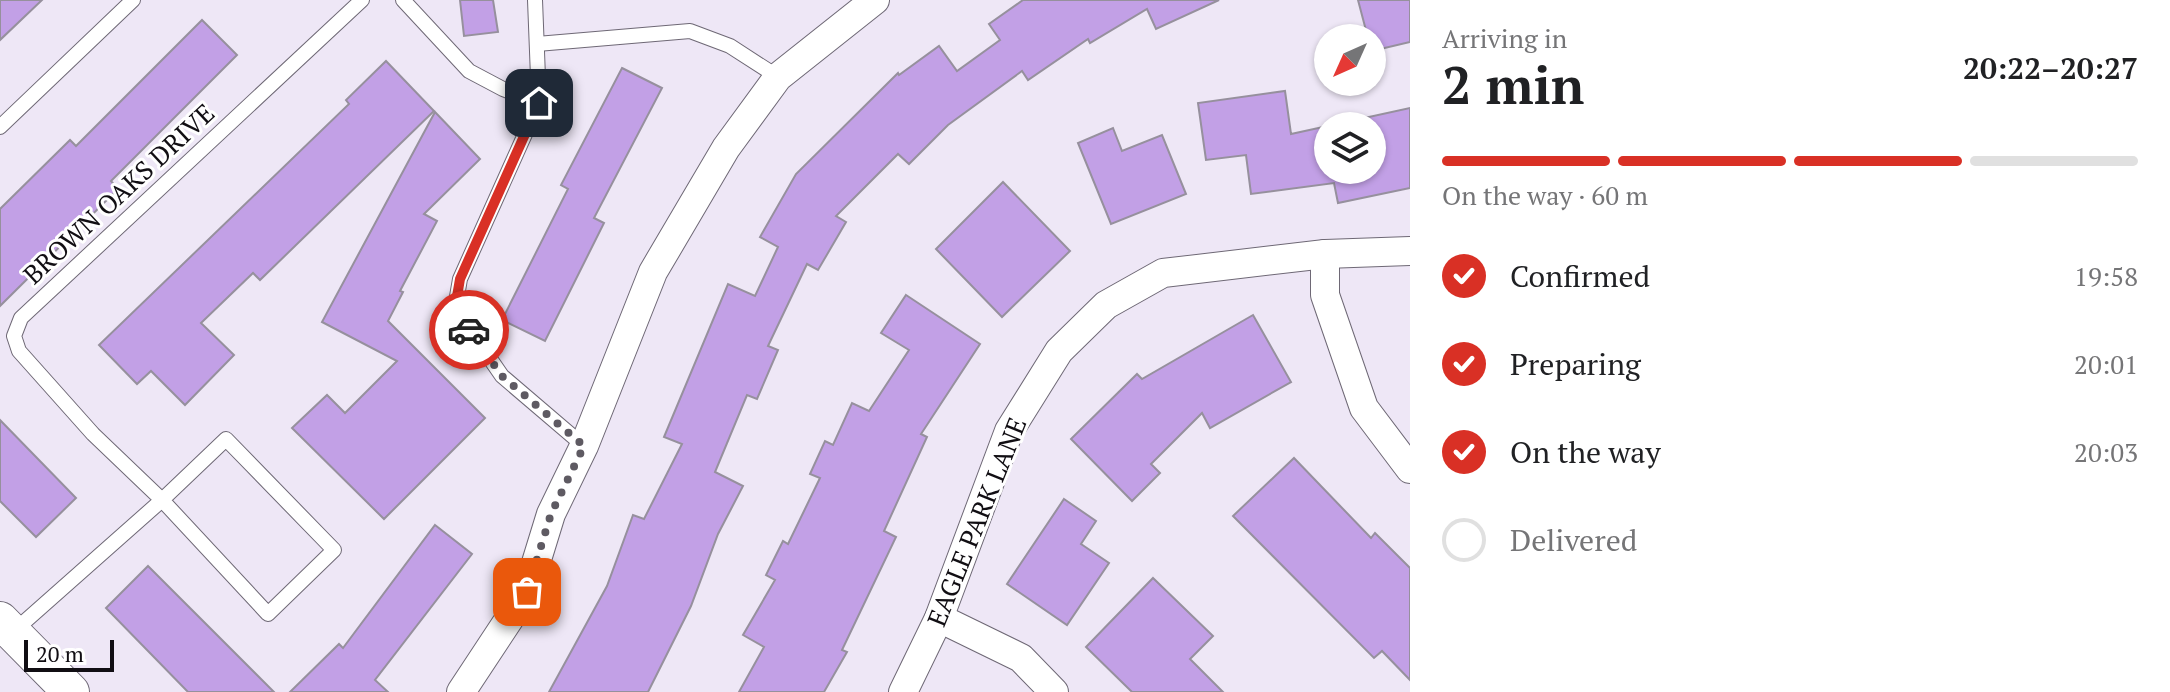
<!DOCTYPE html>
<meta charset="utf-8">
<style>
body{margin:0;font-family:"PT Serif",serif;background:#f2f2f2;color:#202124;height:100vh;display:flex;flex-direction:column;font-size:30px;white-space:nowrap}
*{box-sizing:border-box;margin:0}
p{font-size:26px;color:#757577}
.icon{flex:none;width:44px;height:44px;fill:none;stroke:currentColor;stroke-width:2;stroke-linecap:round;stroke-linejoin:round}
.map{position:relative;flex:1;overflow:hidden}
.details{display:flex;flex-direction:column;background:#fff;width:760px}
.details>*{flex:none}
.needle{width:52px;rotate:225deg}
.tools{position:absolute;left:1314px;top:24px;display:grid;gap:16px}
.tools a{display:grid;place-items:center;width:72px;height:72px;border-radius:50%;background:#fff;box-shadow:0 2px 6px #0004;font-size:40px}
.scale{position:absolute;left:24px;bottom:20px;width:90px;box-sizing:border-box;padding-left:8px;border:4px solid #110e13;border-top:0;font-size:22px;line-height:28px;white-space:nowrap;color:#110e13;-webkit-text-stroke:6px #fff;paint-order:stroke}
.pin{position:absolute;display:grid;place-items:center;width:68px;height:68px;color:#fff;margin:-34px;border-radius:16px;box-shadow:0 4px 12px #0006}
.courier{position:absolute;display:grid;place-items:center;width:80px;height:80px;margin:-40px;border:6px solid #d93025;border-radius:50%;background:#fff;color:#222;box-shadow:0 2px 10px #0007}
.head em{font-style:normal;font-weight:700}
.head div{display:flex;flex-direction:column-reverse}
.head{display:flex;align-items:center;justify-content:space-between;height:136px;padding:0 32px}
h1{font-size:52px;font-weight:700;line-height:60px}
.bar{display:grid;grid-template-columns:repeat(4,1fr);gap:12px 8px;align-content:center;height:96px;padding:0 32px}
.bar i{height:10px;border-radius:6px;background:#e0e0e0}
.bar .active{background:#d93025}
.bar p{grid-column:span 4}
ol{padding:0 32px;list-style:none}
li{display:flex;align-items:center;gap:24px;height:88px}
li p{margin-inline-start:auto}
li .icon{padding:8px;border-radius:50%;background:#d93025;color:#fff;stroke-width:4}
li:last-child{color:#757577}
li i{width:44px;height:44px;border:4px solid #e0e0e0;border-radius:50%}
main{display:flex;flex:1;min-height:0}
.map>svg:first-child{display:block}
.building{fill:#c2a0e6;stroke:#96909d;stroke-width:2;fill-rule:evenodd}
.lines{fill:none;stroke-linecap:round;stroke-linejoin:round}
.service-casing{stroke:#6e6875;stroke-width:16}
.minor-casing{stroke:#6e6875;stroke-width:30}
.tertiary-casing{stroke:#6e6875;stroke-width:38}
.service{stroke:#fff;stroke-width:14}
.minor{stroke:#fff;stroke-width:28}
.tertiary{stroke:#fff;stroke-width:36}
.done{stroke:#5e5a62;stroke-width:8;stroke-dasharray:0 14.4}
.route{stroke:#d93025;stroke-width:10}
.labels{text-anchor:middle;stroke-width:6;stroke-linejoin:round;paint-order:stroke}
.street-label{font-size:26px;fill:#110e13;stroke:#fff}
</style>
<main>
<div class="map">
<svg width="1410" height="692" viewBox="0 0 1410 692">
<rect width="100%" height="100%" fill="#eee7f6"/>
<!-- building -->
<g class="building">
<path d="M 0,0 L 42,0 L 0,40 Z"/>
<path d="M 460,0 L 493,0 L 498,32 L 464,36 Z"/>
<path d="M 1023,0 L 1219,0 L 1156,29 L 1147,9 L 1090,43 L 1088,39 L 1028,80 L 1022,71 L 948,125 L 909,164 L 898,154 L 836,216 L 846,222 L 818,270 L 807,264 L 768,346 L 778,350 L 757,399 L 747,395 L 715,472 L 743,486 L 718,534 L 691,606 L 648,692 L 549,692 L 607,586 L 633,515 L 644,519 L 682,444 L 664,437 L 728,284 L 755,296 L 778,247 L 760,237 L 796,174 L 898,73 L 899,75 L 939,46 L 957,71 L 1000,40 L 989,24 Z"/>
<path d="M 1358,0 L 1410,0 L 1410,42 L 1372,51 L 1372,38 L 1368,38 Z"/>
<path d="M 202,20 L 237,55 L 111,181 L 118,189 L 0,306 L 0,209 L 70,140 L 76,146 Z"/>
<path d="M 386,61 L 434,111 L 260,280 L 253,273 L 201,323 L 234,355 L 185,405 L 151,371 L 137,384 L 99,345 L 349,104 L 346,100 Z"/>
<path d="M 622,68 L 662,88 L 594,218 L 604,223 L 545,341 L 502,320 L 568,189 L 561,185 Z"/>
<path d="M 1285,91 L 1291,134 L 1410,108 L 1410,188 L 1338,203 L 1334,183 L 1251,194 L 1246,155 L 1206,160 L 1198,103 ZM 1328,126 L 1372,126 L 1372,170 L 1328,170 Z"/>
<path d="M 435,112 L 480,159 L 424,214 L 437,221 L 400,291 L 403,292 L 388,321 L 485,418 L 384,519 L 292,428 L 327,395 L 345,413 L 397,361 L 322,322 Z"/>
<path d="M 1113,128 L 1122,151 L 1162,135 L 1186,194 L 1111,224 L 1078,143 Z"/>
<path d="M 1003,182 L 1070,251 L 1002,317 L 936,249 Z"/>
<path d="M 906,295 L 980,344 L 921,434 L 927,437 L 884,531 L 896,537 L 842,650 L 847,652 L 824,692 L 739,692 L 764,647 L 743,635 L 775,580 L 766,575 L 783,541 L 788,544 L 820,478 L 810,474 L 825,441 L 833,445 L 852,403 L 869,411 L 909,350 L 881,333 Z"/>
<path d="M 1253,315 L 1291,382 L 1210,428 L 1202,413 L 1151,464 L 1160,473 L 1132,501 L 1071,439 L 1137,374 L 1142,379 Z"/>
<path d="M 0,420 L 76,498 L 36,537 L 0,501 Z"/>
<path d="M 1294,458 L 1371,538 L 1375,533 L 1410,568 L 1410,680 L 1382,651 L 1374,658 L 1233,516 Z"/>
<path d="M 1064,499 L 1096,521 L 1081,544 L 1109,563 L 1067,625 L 1007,584 Z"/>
<path d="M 435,525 L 472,554 L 375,680 L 388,692 L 290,692 L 339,644 L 343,648 Z"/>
<path d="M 148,566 L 274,692 L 188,692 L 106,608 Z"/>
<path d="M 1153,578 L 1213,636 L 1190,659 L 1223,692 L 1132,692 L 1086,647 Z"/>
</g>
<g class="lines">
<defs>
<g id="service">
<path d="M 403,0 L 469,71 L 503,89 L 539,103"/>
<path d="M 535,0 L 539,103 L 460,279 L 455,308 L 502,376 L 584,446"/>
<path d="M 537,44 L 690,31 L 730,46 L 778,77"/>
<path d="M 0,127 L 133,0"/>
<path d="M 226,439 L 334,550 L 268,614 L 162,500 Z"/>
<path d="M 13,632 L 162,500 L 93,434 L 19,351 L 14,336 L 21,318 L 362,0"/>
</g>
<g id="minor">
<path d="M 1325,254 L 1325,295 L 1364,408 L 1410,469"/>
<path d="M 939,618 L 1021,658 L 1054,692"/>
<path d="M 461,692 L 527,592 L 551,514 L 584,446 L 653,272 L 726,148 L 778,77 L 875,0"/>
<path d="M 903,692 L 939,618 L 1009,431 L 1059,351 L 1106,305 L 1163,273 L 1325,254 L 1410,251"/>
</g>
<path id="tertiary" d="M 0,620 L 71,692"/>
</defs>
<!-- service casing -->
<use href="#service" class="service-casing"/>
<!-- minor casing -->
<use href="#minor" class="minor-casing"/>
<!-- tertiary casing -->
<use href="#tertiary" class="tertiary-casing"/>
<!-- service -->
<use href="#service" class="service"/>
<!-- minor -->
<use href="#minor" class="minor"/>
<!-- tertiary -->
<use href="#tertiary" class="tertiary"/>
</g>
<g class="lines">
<!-- done -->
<path class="done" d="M 469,330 L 502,376 L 584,446 L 551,514 L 527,592"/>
<!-- route -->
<path class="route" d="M 469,330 L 455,308 L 460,279 L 539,103"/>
</g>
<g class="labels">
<!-- street labels -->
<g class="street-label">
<text transform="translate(119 194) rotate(-43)" y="9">BROWN OAKS DRIVE</text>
<text transform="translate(977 522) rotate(-68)" y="9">EAGLE PARK LANE</text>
</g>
</g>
</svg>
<div class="tools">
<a><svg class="needle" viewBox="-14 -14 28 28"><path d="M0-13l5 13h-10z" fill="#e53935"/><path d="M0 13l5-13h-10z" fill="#757577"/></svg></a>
<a><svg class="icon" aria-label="layers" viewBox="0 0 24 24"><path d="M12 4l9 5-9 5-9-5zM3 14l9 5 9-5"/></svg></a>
</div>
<div class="scale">20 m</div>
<div class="pin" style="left:527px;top:592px;background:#ea580c"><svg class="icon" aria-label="bag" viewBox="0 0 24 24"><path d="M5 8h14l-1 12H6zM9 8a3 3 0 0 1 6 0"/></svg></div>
<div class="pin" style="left:539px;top:103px;background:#1f2937"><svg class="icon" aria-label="home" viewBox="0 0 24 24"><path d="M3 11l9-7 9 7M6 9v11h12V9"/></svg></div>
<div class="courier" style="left:469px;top:330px"><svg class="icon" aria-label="car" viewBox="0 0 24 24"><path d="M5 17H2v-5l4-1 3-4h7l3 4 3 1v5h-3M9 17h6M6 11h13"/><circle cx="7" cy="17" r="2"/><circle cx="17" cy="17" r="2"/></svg></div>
</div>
<section class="details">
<div class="head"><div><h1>2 min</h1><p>Arriving in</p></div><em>20:22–20:27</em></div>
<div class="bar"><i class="active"></i><i class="active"></i><i class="active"></i><i></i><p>On the way · 60 m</p></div>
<ol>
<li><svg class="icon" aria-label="check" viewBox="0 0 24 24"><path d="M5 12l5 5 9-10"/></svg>Confirmed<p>19:58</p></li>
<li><svg class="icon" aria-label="check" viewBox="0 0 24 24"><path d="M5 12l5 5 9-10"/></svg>Preparing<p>20:01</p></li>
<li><svg class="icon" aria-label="check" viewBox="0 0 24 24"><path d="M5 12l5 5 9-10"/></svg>On the way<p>20:03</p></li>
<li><i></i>Delivered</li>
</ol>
</section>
</main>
